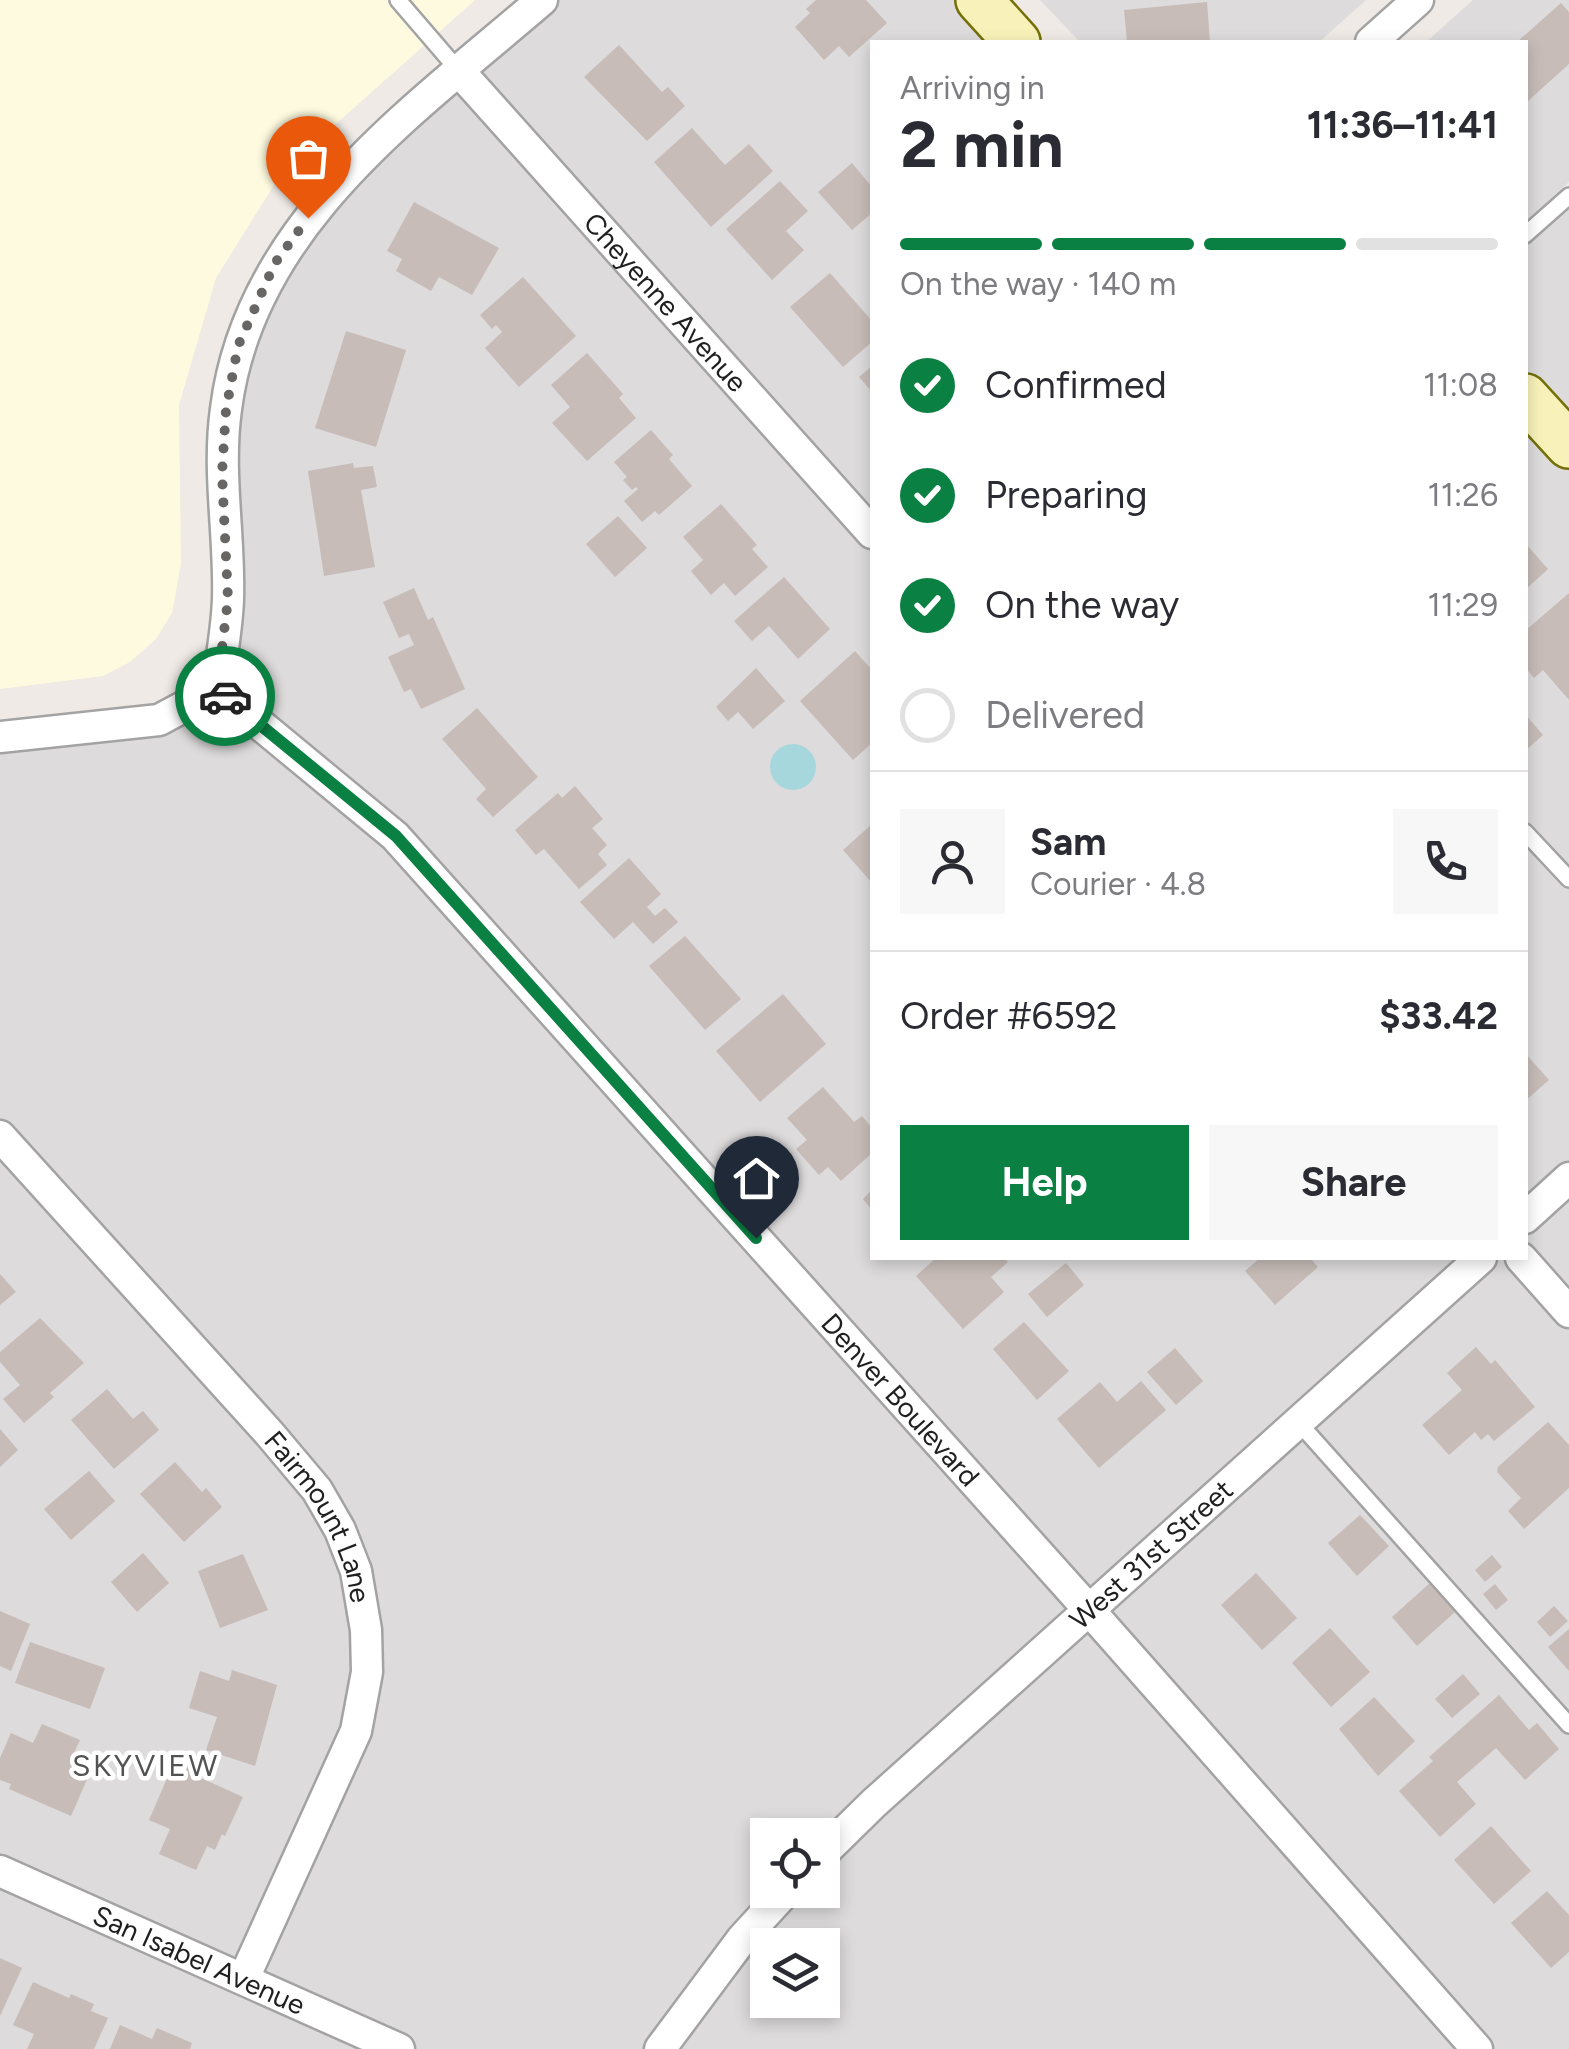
<!DOCTYPE html>
<meta charset="utf-8">
<style>
body{margin:0;font-family:Figtree,sans-serif;background:#f7f7f7;color:#2b2b33;height:100vh;display:flex;flex-direction:column;font-size:38px;white-space:nowrap}
*{box-sizing:border-box;margin:0}
p{font-size:32px;color:#7c7c81}
.icon{flex:none;width:55px;height:55px;fill:none;stroke:currentColor;stroke-width:2;stroke-linecap:round;stroke-linejoin:round}
.map{position:relative;flex:1;overflow:hidden}
.details{position:absolute;left:870px;top:40px;width:658px;height:1220px;display:flex;flex-direction:column;background:#fff;border-radius:0px;box-shadow:0 5px 15px #0003}
.details>*{flex:none}
.buttons{position:absolute;left:750px;top:1818px;display:grid;gap:20px}
.buttons a{display:grid;place-items:center;width:90px;height:90px;border-radius:0px;background:#fff;box-shadow:0 5px 15px #0003;font-size:50px}
.pin{position:absolute;display:grid;place-items:center;width:85px;height:85px;color:#fff;margin:-102px -42px;border-radius:50% 50% 50% 0;rotate:-45deg;box-shadow:0 0 10px #0007}
.pin .icon{rotate:45deg}
.courier{position:absolute;display:grid;place-items:center;width:100px;height:100px;margin:-50px;border:8px solid #0b8043;border-radius:50%;background:#fff;color:#222;box-shadow:0 2px 12px #0007}
.head em{font-style:normal;font-weight:700}
.head div{display:flex;flex-direction:column-reverse}
.head{display:flex;align-items:center;justify-content:space-between;height:170px;padding:0 30px}
h1{font-size:65px;font-weight:700;line-height:75px}
.bar{display:grid;grid-template-columns:repeat(4,1fr);gap:15px 10px;align-content:center;height:120px;padding:0 30px}
.bar i{height:12px;border-radius:8px;background:#e1e1e2}
.bar .on{background:#0b8043}
.bar p{grid-column:span 4}
.line{display:flex;align-items:center;gap:25px;padding:0 30px;border-top:2px solid #e1e1e2}
.line div{flex:1}
.round{display:grid;place-items:center;flex:none;width:105px;height:105px;border-radius:0px;background:#f7f7f7}
ol{padding:0 30px;list-style:none}
li{display:flex;align-items:center;gap:30px;height:110px}
li p{margin-inline-start:auto}
li .icon{padding:10px;border-radius:50%;background:#0b8043;color:#fff;stroke-width:4}
li:last-child{color:#7c7c81}
li i{width:55px;height:55px;border:5px solid #e1e1e2;border-radius:50%}
.primary-button{display:flex;gap:20px;margin-top:auto;padding:20px 30px}
.primary-button a{flex:1;height:115px;border-radius:0px;background:#0b8043;color:#fff;font-size:40px;font-weight:700;line-height:115px;text-align:center}
.primary-button a+a{background:#f7f7f7;color:#2b2b33}
.map>svg:first-child{display:block}
.residential{fill:#dddbdc;fill-rule:evenodd}
.education{fill:#fefadf}
.water{fill:#a6d7dc}
.building{fill:#c7bcb8}
.lines{fill:none;stroke-linecap:round;stroke-linejoin:round}
.lane-casing{stroke:#a3a3a3;stroke-width:20}
.street-casing{stroke:#a3a3a3;stroke-width:35}
.secondary-casing{stroke:#747007;stroke-width:50}
.lane{stroke:#fff;stroke-width:15}
.street{stroke:#fff;stroke-width:30}
.secondary{stroke:#f8f2ba;stroke-width:45}
.done{stroke:#686664;stroke-width:10;stroke-dasharray:0 18}
.route{stroke:#0b8043;stroke-width:12}
.labels{text-anchor:middle;stroke-width:9;stroke-linejoin:round;paint-order:stroke}
.street-label{font-size:28px;fill:#1f1f1f;stroke:#fff}
.neighbourhood-label{font-size:30px;letter-spacing:2.5px;fill:#525252;stroke:#fff}
</style>
<div class="map">
<svg width="1569" height="2049" viewBox="0 0 1569 2049">
<rect width="100%" height="100%" fill="#efeae5"/>
<!-- residential -->
<g class="residential">
<path d="M 542,0 L 979,0 L 1017,42 L 872,42 L 872,1258 L 1525,1258 L 1525,235 L 1569,196 L 1569,2049 L 0,2049 L 0,737 L 159,720 L 217,689 L 222,473 L 275,263 ZM 768,1835 L 822,1835 L 822,1890 L 768,1890 ZM 768,1945 L 822,1945 L 822,2000 L 768,2000 Z"/>
<path d="M 1040,0 L 1366,0 L 1319,42 L 1080,42 Z"/>
<path d="M 1473,0 L 1569,0 L 1569,182 L 1525,222 L 1525,42 L 1426,42 Z"/>
</g>
<!-- education -->
<path class="education" d="M 0,0 L 475,0 L 282,172 L 216,278 L 179,405 L 181,564 L 172,613 L 156,639 L 130,662 L 103,676 L 0,689 Z"/>
<!-- water -->
<circle class="water" cx="793" cy="767" r="23"/>
<!-- building -->
<g class="building">
<path d="M 816,0 L 866,0 L 887,23 L 849,57 L 839,46 L 824,60 L 795,27 L 810,13 L 806,9 Z"/>
<path d="M 1207,2 L 1210,42 L 1127,42 L 1124,10 Z"/>
<path d="M 1561,3 L 1569,12 L 1569,64 L 1528,101 L 1525,97 L 1525,42 L 1517,42 Z"/>
<path d="M 619,45 L 662,92 L 668,87 L 685,106 L 647,141 L 584,77 Z"/>
<path d="M 692,128 L 725,165 L 749,144 L 773,171 L 711,227 L 654,162 Z"/>
<path d="M 852,163 L 872,187 L 872,213 L 852,230 L 818,192 Z"/>
<path d="M 780,181 L 808,211 L 786,231 L 804,250 L 772,280 L 726,229 Z"/>
<path d="M 414,202 L 499,248 L 472,295 L 439,277 L 431,291 L 396,271 L 402,259 L 387,251 Z"/>
<path d="M 830,273 L 872,321 L 872,342 L 843,367 L 790,307 Z"/>
<path d="M 523,277 L 576,336 L 519,387 L 485,348 L 502,332 L 496,325 L 492,329 L 480,315 Z"/>
<path d="M 346,331 L 406,350 L 376,447 L 315,428 Z"/>
<path d="M 587,353 L 623,394 L 619,398 L 636,418 L 587,461 L 552,423 L 570,407 L 551,385 Z"/>
<path d="M 872,366 L 872,392 L 859,377 Z"/>
<path d="M 651,430 L 673,455 L 669,459 L 692,486 L 659,515 L 655,511 L 642,522 L 624,501 L 638,489 L 636,487 L 632,490 L 623,480 L 627,477 L 614,462 Z"/>
<path d="M 353,463 L 354,468 L 373,466 L 377,487 L 361,490 L 375,567 L 324,576 L 308,471 Z"/>
<path d="M 721,504 L 757,545 L 752,549 L 768,567 L 735,596 L 724,583 L 711,595 L 691,571 L 703,560 L 683,537 Z"/>
<path d="M 618,516 L 647,548 L 615,577 L 586,544 Z"/>
<path d="M 1525,543 L 1548,569 L 1525,590 Z"/>
<path d="M 784,577 L 830,629 L 798,659 L 769,626 L 752,641 L 734,621 Z"/>
<path d="M 414,588 L 428,620 L 433,617 L 465,689 L 421,709 L 411,689 L 404,692 L 388,657 L 414,645 L 409,634 L 399,638 L 383,602 Z"/>
<path d="M 1569,593 L 1569,700 L 1543,670 L 1534,678 L 1525,667 L 1525,631 Z"/>
<path d="M 855,651 L 872,670 L 872,743 L 853,760 L 800,701 Z"/>
<path d="M 756,668 L 785,701 L 753,729 L 738,712 L 728,721 L 716,707 Z"/>
<path d="M 477,708 L 538,777 L 493,817 L 476,799 L 486,789 L 442,739 Z"/>
<path d="M 1525,714 L 1543,735 L 1525,751 Z"/>
<path d="M 575,786 L 603,819 L 592,828 L 607,845 L 598,854 L 607,865 L 579,889 L 544,849 L 536,855 L 515,830 L 558,793 L 562,798 Z"/>
<path d="M 872,824 L 872,883 L 843,850 Z"/>
<path d="M 629,858 L 661,894 L 647,907 L 655,916 L 665,908 L 678,922 L 653,944 L 633,922 L 614,939 L 580,902 Z"/>
<path d="M 685,936 L 741,999 L 705,1030 L 649,966 Z"/>
<path d="M 783,994 L 826,1044 L 760,1102 L 716,1051 Z"/>
<path d="M 1525,1053 L 1549,1080 L 1525,1101 Z"/>
<path d="M 823,1087 L 854,1122 L 862,1116 L 872,1128 L 872,1153 L 841,1181 L 828,1167 L 819,1175 L 796,1149 L 807,1140 L 787,1118 Z"/>
<path d="M 872,1190 L 872,1210 L 863,1199 Z"/>
<path d="M 936,1258 L 1003,1258 L 1008,1262 L 991,1277 L 1004,1292 L 963,1329 L 916,1276 Z"/>
<path d="M 1260,1258 L 1310,1258 L 1318,1267 L 1275,1305 L 1245,1271 Z"/>
<path d="M 1066,1263 L 1084,1285 L 1047,1317 L 1028,1294 Z"/>
<path d="M 0,1274 L 16,1292 L 0,1305 Z"/>
<path d="M 40,1318 L 84,1363 L 50,1393 L 54,1397 L 24,1423 L 3,1399 L 20,1385 L 0,1362 L 0,1352 Z"/>
<path d="M 1024,1322 L 1069,1371 L 1037,1400 L 993,1349 Z"/>
<path d="M 1476,1347 L 1491,1364 L 1495,1360 L 1535,1407 L 1494,1441 L 1488,1434 L 1481,1440 L 1475,1432 L 1449,1455 L 1422,1425 L 1462,1390 L 1447,1373 Z"/>
<path d="M 1175,1348 L 1203,1381 L 1176,1405 L 1147,1372 Z"/>
<path d="M 1141,1381 L 1166,1410 L 1099,1468 L 1057,1419 L 1100,1382 L 1117,1402 Z"/>
<path d="M 107,1389 L 133,1419 L 143,1411 L 159,1430 L 114,1469 L 71,1420 Z"/>
<path d="M 1548,1422 L 1569,1445 L 1569,1488 L 1524,1529 L 1508,1511 L 1521,1498 L 1497,1472 L 1498,1467 Z"/>
<path d="M 0,1429 L 18,1450 L 0,1467 Z"/>
<path d="M 175,1462 L 202,1492 L 206,1488 L 222,1507 L 184,1542 L 140,1494 Z"/>
<path d="M 89,1471 L 115,1501 L 71,1540 L 44,1509 Z"/>
<path d="M 1360,1515 L 1389,1546 L 1357,1576 L 1328,1543 Z"/>
<path d="M 143,1553 L 169,1583 L 137,1612 L 111,1582 Z"/>
<path d="M 243,1554 L 268,1610 L 220,1628 L 198,1571 Z"/>
<path d="M 1492,1555 L 1502,1567 L 1485,1582 L 1475,1570 Z"/>
<path d="M 1256,1573 L 1297,1618 L 1262,1650 L 1221,1605 Z"/>
<path d="M 1430,1583 L 1455,1612 L 1417,1646 L 1392,1617 Z"/>
<path d="M 1495,1584 L 1508,1600 L 1496,1610 L 1483,1594 Z"/>
<path d="M 1554,1606 L 1568,1621 L 1550,1637 L 1537,1622 Z"/>
<path d="M 0,1611 L 30,1624 L 11,1671 L 0,1666 Z"/>
<path d="M 1330,1628 L 1370,1672 L 1331,1707 L 1292,1663 Z"/>
<path d="M 1569,1629 L 1569,1671 L 1548,1647 Z"/>
<path d="M 30,1642 L 105,1668 L 90,1709 L 15,1683 Z"/>
<path d="M 232,1670 L 277,1685 L 255,1766 L 206,1750 L 217,1717 L 189,1708 L 200,1671 L 229,1681 Z"/>
<path d="M 1463,1674 L 1480,1694 L 1452,1718 L 1435,1699 Z"/>
<path d="M 1499,1695 L 1529,1730 L 1537,1723 L 1559,1749 L 1525,1780 L 1496,1748 L 1457,1782 L 1476,1804 L 1440,1837 L 1399,1791 L 1433,1761 L 1429,1757 Z"/>
<path d="M 1374,1697 L 1415,1741 L 1378,1776 L 1339,1729 Z"/>
<path d="M 42,1724 L 80,1740 L 71,1759 L 92,1768 L 71,1816 L 9,1789 L 11,1784 L 0,1780 L 0,1758 L 11,1733 L 33,1743 Z"/>
<path d="M 175,1760 L 202,1772 L 199,1777 L 243,1797 L 225,1836 L 222,1834 L 215,1850 L 207,1846 L 196,1870 L 159,1854 L 170,1829 L 149,1820 Z"/>
<path d="M 1491,1826 L 1531,1871 L 1494,1904 L 1454,1860 Z"/>
<path d="M 1547,1891 L 1569,1915 L 1569,1952 L 1551,1968 L 1511,1923 Z"/>
<path d="M 0,1958 L 22,1968 L 0,2016 Z"/>
<path d="M 33,1982 L 69,1998 L 71,1994 L 94,2004 L 91,2011 L 108,2018 L 94,2049 L 27,2049 L 34,2034 L 13,2025 Z"/>
<path d="M 120,2025 L 152,2039 L 157,2028 L 192,2043 L 190,2049 L 110,2049 Z"/>
</g>
<g class="lines">
<defs>
<g id="lane">
<path d="M 398,0 L 459,71"/>
<path d="M 1525,235 L 1569,196"/>
<path d="M 1525,832 L 1569,879"/>
<path d="M 1299,1423 L 1569,1725"/>
</g>
<g id="street">
<path d="M 1371,42 L 1418,0"/>
<path id="s1" d="M 459,71 L 872,533"/>
<path id="s2" d="M 217,689 L 395,836 L 1090,1611 L 1477,2049"/>
<path d="M 217,689 C 221,660 227,629 228,599 C 230,535 217,473 226,409 C 249,225 411,113 542,0"/>
<path d="M 0,737 L 159,720 L 217,689"/>
<path id="s3" d="M 0,1136 L 269,1433 L 317,1490 L 340,1530 L 356,1571 L 366,1630 L 367,1672 L 356,1731 L 244,1978"/>
<path d="M 1525,1218 L 1569,1178"/>
<path d="M 1521,1258 L 1569,1312"/>
<path id="s4" d="M 822,1854 L 874,1803 L 1481,1258"/>
<path id="s5" d="M 0,1871 L 399,2049"/>
<path d="M 660,2049 L 742,1939 L 787,1890"/>
</g>
<g id="secondary">
<path d="M 979,0 L 1017,42"/>
<path d="M 1525,397 L 1569,445"/>
</g>
</defs>
<!-- lane casing -->
<use href="#lane" class="lane-casing"/>
<!-- street casing -->
<use href="#street" class="street-casing"/>
<!-- secondary casing -->
<use href="#secondary" class="secondary-casing"/>
<!-- lane -->
<use href="#lane" class="lane"/>
<!-- street -->
<use href="#street" class="street"/>
<!-- secondary -->
<use href="#secondary" class="secondary"/>
</g>
<g class="lines">
<!-- done -->
<path class="done" d="M 225,696 L 217,689 L 228,599 L 222,473 L 224,441 L 226,410 L 238,346 L 275,263 L 308,218"/>
<!-- route -->
<path class="route" d="M 225,696 L 396,836 L 756,1238"/>
</g>
<g class="labels">
<!-- street labels -->
<g class="street-label">
<text dy="10" stroke="none"><textPath href="#s1" startOffset="310">Cheyenne Avenue</textPath></text>
<text dy="10" stroke="none"><textPath href="#s2" startOffset="988">Denver Boulevard</textPath></text>
<text dy="10" stroke="none"><textPath href="#s3" startOffset="500">Fairmount Lane</textPath></text>
<text dy="10" stroke="none"><textPath href="#s4" startOffset="445">West 31st Street</textPath></text>
<text dy="10" stroke="none"><textPath href="#s5" startOffset="218">San Isabel Avenue</textPath></text>
</g>
<!-- neighbourhood labels -->
<g class="neighbourhood-label">
<text x="146" y="1776">SKYVIEW</text>
</g>
</g>
</svg>
<div class="buttons">
<a><svg class="icon" aria-label="locate" viewBox="0 0 24 24"><circle cx="12" cy="12" r="6"/><path d="M12 2v4M12 18v4M2 12h4M18 12h4"/></svg></a>
<a><svg class="icon" aria-label="layers" viewBox="0 0 24 24"><path d="M12 4l9 5-9 5-9-5zM3 14l9 5 9-5"/></svg></a>
</div>
<div class="pin" style="left:308px;top:218px;background:#ea580c"><svg class="icon" aria-label="bag" viewBox="0 0 24 24"><path d="M5 8h14l-1 12H6zM9 8a3 3 0 0 1 6 0"/></svg></div>
<div class="pin" style="left:756px;top:1238px;background:#1f2937"><svg class="icon" aria-label="home" viewBox="0 0 24 24"><path d="M3 11l9-7 9 7M6 9v11h12V9"/></svg></div>
<div class="courier" style="left:225px;top:696px"><svg class="icon" aria-label="car" viewBox="0 0 24 24"><path d="M5 17H2v-5l4-1 3-4h7l3 4 3 1v5h-3M9 17h6M6 11h13"/><circle cx="7" cy="17" r="2"/><circle cx="17" cy="17" r="2"/></svg></div>
<section class="details">
<div class="head"><div><h1>2 min</h1><p>Arriving in</p></div><em>11:36–11:41</em></div>
<div class="bar"><i class="on"></i><i class="on"></i><i class="on"></i><i></i><p>On the way · 140 m</p></div>
<ol>
<li><svg class="icon" aria-label="check" viewBox="0 0 24 24"><path d="M5 12l5 5 9-10"/></svg>Confirmed<p>11:08</p></li>
<li><svg class="icon" aria-label="check" viewBox="0 0 24 24"><path d="M5 12l5 5 9-10"/></svg>Preparing<p>11:26</p></li>
<li><svg class="icon" aria-label="check" viewBox="0 0 24 24"><path d="M5 12l5 5 9-10"/></svg>On the way<p>11:29</p></li>
<li><i></i>Delivered</li>
</ol>
<div class="line" style="height:180px"><a class="round"><svg class="icon" aria-label="person" viewBox="0 0 24 24"><circle cx="12" cy="8" r="4"/><path d="M4 21q1-7 8-7t8 7"/></svg></a><div><b>Sam</b><p>Courier · 4.8</p></div><a class="round"><svg class="icon" aria-label="phone" viewBox="0 0 24 24"><path d="M5 4h4l2 5-3 2q2 4 5 5l2-3 5 2v4C11 20 4 13 5 4z"/></svg></a></div>
<div class="line" style="height:130px"><div>Order #6592</div><b>$33.42</b></div>
<div class="primary-button"><a>Help</a><a>Share</a></div>
</section>
</div>
